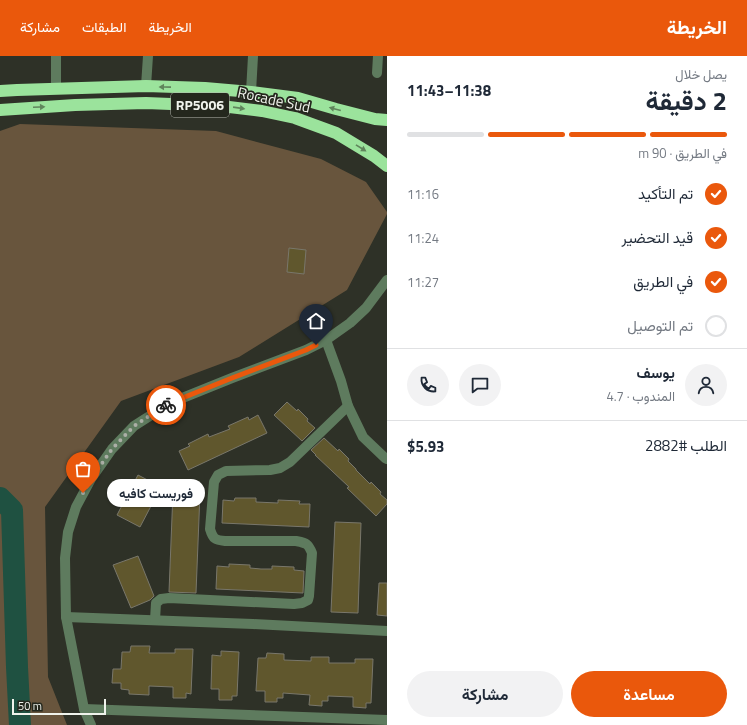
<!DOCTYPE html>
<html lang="ar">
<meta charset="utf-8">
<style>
body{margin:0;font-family:"Titillium Web",Vazirmatn,sans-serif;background:#f2f2f3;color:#1f2937;direction:rtl;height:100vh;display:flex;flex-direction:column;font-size:15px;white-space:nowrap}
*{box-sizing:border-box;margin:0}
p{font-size:13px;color:#747a83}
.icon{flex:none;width:22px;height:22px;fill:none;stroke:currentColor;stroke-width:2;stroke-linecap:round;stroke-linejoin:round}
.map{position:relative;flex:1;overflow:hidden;direction:ltr}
.details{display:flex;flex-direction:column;background:#fff;width:360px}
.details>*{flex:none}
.scale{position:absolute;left:12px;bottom:10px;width:94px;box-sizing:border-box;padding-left:4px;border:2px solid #f0f3ec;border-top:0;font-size:11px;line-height:14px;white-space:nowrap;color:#f0f3ec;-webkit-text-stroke:3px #24271d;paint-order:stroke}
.pin{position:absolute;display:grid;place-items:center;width:34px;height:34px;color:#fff;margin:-41px -17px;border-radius:50% 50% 50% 0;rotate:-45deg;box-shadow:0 0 4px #0007}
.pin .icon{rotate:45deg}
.courier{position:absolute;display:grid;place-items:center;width:40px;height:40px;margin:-20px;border:3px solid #ea580c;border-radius:50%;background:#fff;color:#222;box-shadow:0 1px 5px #0007}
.bubble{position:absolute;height:28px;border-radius:14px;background:#fff;box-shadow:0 1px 3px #0004;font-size:13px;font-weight:700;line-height:28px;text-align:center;direction:rtl}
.headline em{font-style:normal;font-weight:700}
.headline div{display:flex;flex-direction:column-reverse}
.headline{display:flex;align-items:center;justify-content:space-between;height:68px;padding:0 20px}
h1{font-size:26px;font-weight:700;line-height:30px}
.bar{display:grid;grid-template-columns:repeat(4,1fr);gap:6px 4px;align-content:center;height:48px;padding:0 20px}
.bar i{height:5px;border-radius:3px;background:#e0e1e3}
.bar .on{background:#ea580c}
.bar p{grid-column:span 4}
.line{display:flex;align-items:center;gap:10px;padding:0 20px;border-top:1px solid #e0e1e3}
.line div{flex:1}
.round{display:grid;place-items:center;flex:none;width:42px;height:42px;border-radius:21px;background:#f2f2f3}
ol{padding:0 20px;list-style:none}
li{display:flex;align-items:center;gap:12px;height:44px}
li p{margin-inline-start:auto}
li .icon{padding:4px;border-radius:50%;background:#ea580c;color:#fff;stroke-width:4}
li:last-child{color:#747a83}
li i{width:22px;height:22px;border:2px solid #e0e1e3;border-radius:50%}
.action{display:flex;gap:8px;margin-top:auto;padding:8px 20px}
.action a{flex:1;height:46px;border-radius:24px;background:#ea580c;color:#fff;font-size:16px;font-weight:700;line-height:46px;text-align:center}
.action a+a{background:#f2f2f3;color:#1f2937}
header{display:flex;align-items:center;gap:24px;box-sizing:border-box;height:56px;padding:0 20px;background:#ea580c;color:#fff}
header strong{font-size:19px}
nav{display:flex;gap:22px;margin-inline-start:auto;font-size:14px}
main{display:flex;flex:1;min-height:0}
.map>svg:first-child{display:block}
.green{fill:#68553d}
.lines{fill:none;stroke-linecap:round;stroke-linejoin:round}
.river{stroke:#1f5141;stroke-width:22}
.building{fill:#60572d;stroke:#79776b}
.minor{stroke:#5e7b5e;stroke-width:10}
.highway{stroke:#9be39c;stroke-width:12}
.oneway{fill:#60855c}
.done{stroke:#acafa7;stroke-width:4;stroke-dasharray:0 7.2}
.route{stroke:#ea580c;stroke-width:5}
.labels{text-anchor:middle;stroke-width:3.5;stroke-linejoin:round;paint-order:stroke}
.shield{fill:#24271d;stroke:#b3b6ae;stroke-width:1}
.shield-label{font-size:14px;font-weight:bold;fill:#f0f3ec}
.street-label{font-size:15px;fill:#f0f3ec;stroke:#24271d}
</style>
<header>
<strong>الخريطة</strong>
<nav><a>الخريطة</a><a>الطبقات</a><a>مشاركة</a></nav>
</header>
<main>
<section class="details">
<div class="headline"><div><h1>2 دقيقة</h1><p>يصل خلال</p></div><em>11:38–11:43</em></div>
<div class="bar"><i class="on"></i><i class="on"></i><i class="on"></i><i></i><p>في الطريق · 90 m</p></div>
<ol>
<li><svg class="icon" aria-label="check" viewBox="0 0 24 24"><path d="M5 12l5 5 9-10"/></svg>تم التأكيد<p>11:16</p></li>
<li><svg class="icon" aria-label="check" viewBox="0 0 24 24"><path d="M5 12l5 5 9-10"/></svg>قيد التحضير<p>11:24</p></li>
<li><svg class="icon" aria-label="check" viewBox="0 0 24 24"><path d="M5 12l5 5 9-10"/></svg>في الطريق<p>11:27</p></li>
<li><i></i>تم التوصيل</li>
</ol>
<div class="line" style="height:72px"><a class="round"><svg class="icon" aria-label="person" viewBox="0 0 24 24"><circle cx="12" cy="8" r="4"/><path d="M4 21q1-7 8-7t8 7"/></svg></a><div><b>يوسف</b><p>المندوب · 4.7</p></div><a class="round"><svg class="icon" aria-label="chat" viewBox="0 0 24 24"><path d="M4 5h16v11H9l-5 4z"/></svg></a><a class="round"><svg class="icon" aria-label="phone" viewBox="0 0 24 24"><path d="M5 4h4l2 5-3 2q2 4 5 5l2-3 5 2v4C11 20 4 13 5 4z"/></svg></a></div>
<div class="line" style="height:52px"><div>الطلب #2882</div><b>$5.93</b></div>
<div class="action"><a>مساعدة</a><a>مشاركة</a></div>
</section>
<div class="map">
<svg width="387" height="669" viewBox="0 0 387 669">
<rect width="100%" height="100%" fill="#2e3127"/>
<!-- green -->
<path class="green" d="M 20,68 L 216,75 L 321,103 L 366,126 L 387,156 L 387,158 L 347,234 L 239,301 L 121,345 L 45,451 L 48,621 L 67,669 L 0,669 L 0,75 Z"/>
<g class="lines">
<!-- river -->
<path class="river" d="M 0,442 L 12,454 L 17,611 L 20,669"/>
</g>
<!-- building -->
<g class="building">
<path d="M 289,192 L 306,194 L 304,218 L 287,216 Z"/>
<path d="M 287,346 L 297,355 L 298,353 L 308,363 L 307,365 L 315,372 L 302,385 L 274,359 Z"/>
<path d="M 258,359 L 267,377 L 188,414 L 179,395 L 190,390 L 188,388 L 208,378 L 209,381 L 230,373 L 228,370 L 248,361 L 249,364 Z"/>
<path d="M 324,382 L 338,395 L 339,393 L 349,403 L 348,405 L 356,413 L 356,414 L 370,428 L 371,426 L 381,436 L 380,438 L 387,444 L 387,448 L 376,460 L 347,432 L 349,431 L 315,399 L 316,399 L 311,394 Z"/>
<path d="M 138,419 L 161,431 L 140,471 L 117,459 Z"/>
<path d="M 173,436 L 200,437 L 196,537 L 169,536 Z"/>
<path d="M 235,442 L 256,442 L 256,446 L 278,447 L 278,444 L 300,445 L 299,448 L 310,448 L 309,471 L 222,467 L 223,444 L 234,445 Z"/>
<path d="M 335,466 L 361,467 L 358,557 L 331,556 Z"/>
<path d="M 138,500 L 154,540 L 150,544 L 131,552 L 113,509 Z"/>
<path d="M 229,508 L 250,509 L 250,512 L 261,513 L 272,513 L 272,510 L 294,511 L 294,514 L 304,515 L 303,537 L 216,533 L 217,510 L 229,511 Z"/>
<path d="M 379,527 L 387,527 L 387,560 L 377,559 Z"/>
<path d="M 131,590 L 150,590 L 149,597 L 175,597 L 175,593 L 193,593 L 191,638 L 186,637 L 186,642 L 173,642 L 173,631 L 149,630 L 149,639 L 129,638 L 129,634 L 121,633 L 121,627 L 112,627 L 113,613 L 121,613 L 122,596 L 130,596 Z"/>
<path d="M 221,595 L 239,596 L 237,640 L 232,640 L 232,644 L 219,644 L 219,633 L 211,633 L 212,599 L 221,600 Z"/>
<path d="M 267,597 L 284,598 L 284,604 L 311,605 L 311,601 L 329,601 L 329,607 L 355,607 L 355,603 L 373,603 L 371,647 L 366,647 L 366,652 L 353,651 L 353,641 L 328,640 L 328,645 L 322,645 L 322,650 L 309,649 L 310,639 L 283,637 L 283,642 L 277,642 L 277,646 L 265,646 L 265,635 L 256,635 L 258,602 L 266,602 Z"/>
</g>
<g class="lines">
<!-- minor -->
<g class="minor">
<path d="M 377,17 L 378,0"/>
<path d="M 146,30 L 148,0"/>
<path d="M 56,32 L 56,0"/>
<path d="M 251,36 L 253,0"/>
<path d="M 326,284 L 341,325 L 348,350 L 363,381 L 385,402 L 387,403"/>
<path d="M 66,561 L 253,568 L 387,575"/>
<path d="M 155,564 L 156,547 L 161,543 L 169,542 L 294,548 L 302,547 L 308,544 L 309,540 L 312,497 C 308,487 306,487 296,485 L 225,485 C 215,484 213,483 210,473 L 214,426 L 218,419 L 226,415 L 270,414 L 280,412 L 290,406 L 348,350"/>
<path d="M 84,653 L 387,664"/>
<path d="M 91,669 L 84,653 L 66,561 L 65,502 L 68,476 L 76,451 L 91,423 L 112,393 L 134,370 L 170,347 L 232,322 L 306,294 L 326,284 L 350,267 L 366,252 L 387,224"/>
</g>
<!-- highway -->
<g class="highway">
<path d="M 0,35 L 17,34 L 146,30 L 205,32 L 251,36 L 298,42 L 336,53 L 375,63 L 387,64"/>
<path d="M 0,54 L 75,49 L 146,47 L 221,50 L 262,55 L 295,62 L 336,77 L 374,100 L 387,110"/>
</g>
</g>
<!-- one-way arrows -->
<defs><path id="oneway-solid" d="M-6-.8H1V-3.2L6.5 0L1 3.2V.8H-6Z"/></defs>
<g class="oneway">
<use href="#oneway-solid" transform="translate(165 31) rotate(-179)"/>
<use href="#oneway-solid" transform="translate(39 51) rotate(-3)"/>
<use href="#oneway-solid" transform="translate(239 52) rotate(8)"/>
<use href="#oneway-solid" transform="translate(335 53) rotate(-165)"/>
<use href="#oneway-solid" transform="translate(361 92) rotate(32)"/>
</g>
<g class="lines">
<!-- done -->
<path class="done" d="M 83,437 L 91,423 L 112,393 L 134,370 L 166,349"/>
<!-- route -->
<path class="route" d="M 166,349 L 170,347 L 232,322 L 306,294 L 316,289"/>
</g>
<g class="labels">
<!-- shield labels -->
<rect class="shield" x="171" y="37" width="58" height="24" rx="3"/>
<g class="shield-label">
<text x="200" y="54">RP5006</text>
</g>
<!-- street labels -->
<g class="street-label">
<text transform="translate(274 44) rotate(12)" y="5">Rocade Sud</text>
</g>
</g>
</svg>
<div class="scale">50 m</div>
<div class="pin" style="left:83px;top:437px;background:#ea580c"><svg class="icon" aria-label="bag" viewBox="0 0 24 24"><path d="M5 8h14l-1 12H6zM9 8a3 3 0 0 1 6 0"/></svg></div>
<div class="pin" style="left:316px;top:289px;background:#1f2937"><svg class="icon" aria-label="home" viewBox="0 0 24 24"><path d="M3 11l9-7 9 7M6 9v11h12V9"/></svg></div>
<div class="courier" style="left:166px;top:349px"><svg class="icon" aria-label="bike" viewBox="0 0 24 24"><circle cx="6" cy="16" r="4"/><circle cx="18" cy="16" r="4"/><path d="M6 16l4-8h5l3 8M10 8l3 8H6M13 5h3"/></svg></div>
<div class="bubble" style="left:107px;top:423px;width:98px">فوريست كافيه</div>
</div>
</main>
